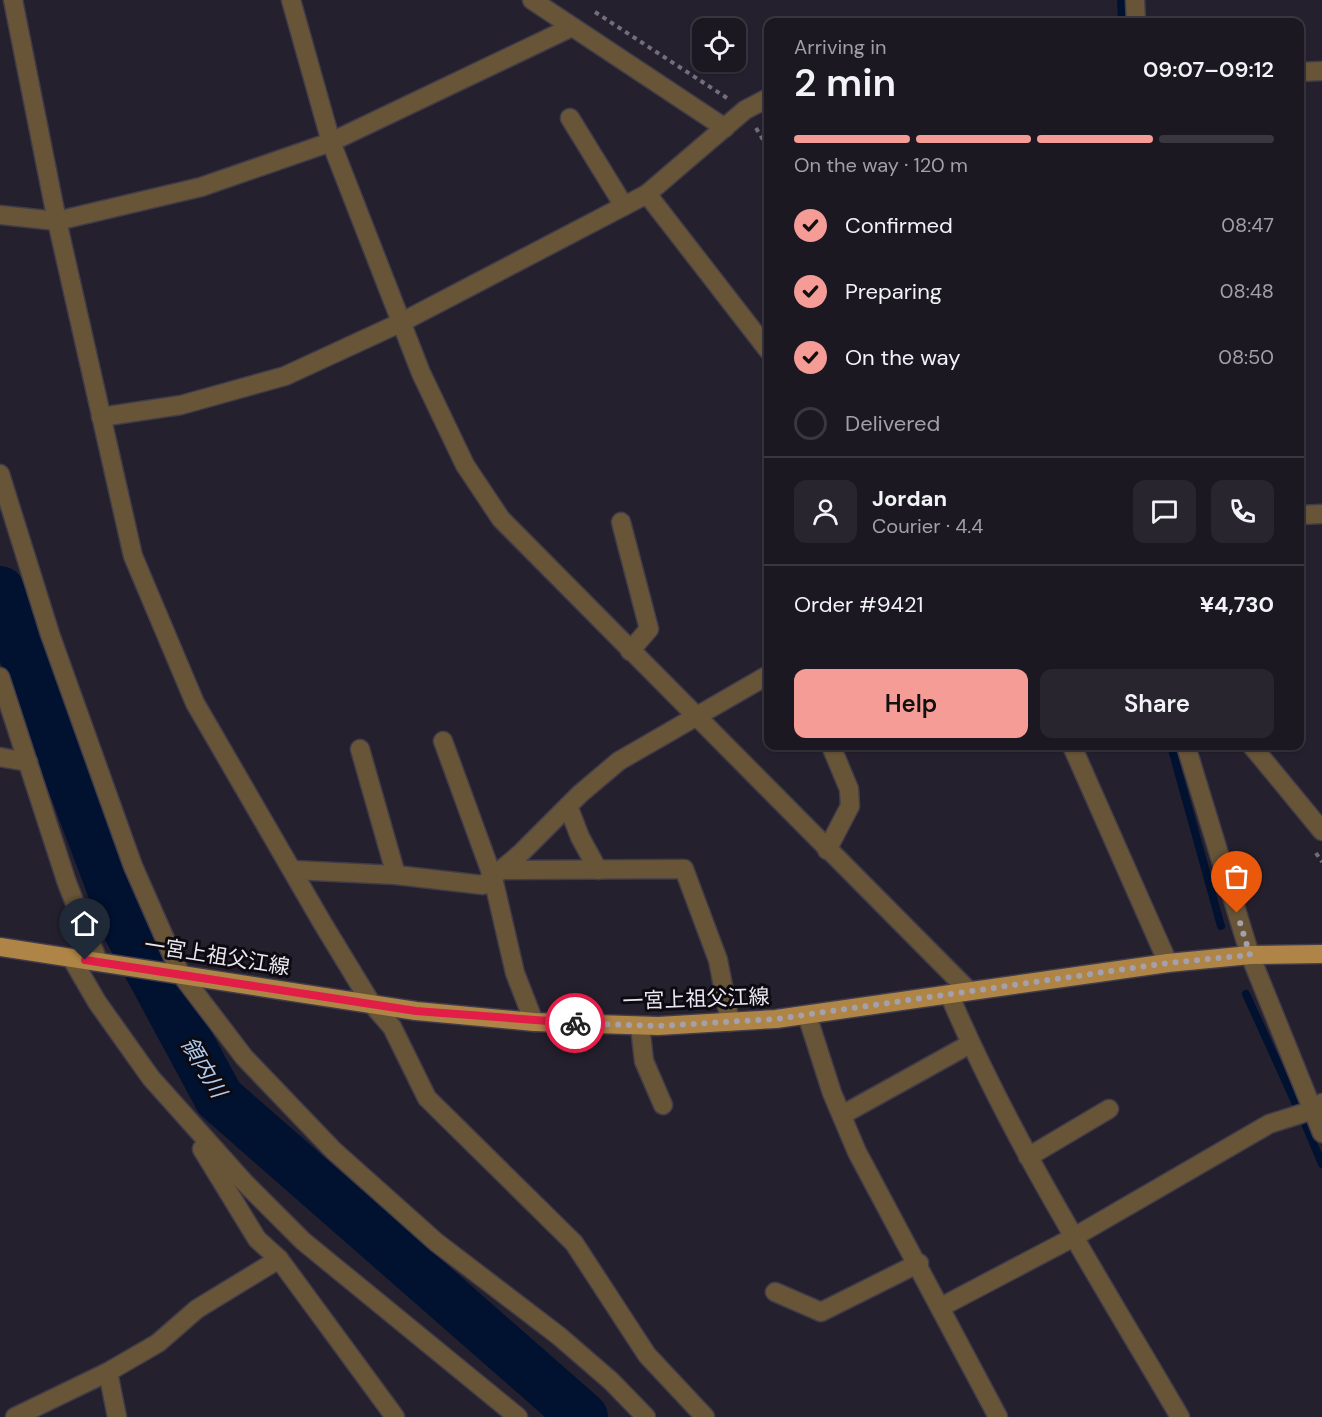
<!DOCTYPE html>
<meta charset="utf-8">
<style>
body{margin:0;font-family:"DM Sans","Noto Sans JP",sans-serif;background:#29252f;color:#f1f3f6;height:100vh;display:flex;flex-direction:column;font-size:22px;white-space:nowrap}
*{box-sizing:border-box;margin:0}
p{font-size:20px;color:#a0a0a5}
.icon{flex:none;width:33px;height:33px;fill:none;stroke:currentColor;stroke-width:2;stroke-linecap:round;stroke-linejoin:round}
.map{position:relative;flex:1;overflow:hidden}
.details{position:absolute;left:764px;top:18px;width:540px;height:732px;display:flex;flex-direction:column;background:#1c1822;border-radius:12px;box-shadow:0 2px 4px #0004,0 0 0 2px #3a3740}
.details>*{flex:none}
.fabs{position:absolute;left:692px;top:18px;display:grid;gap:12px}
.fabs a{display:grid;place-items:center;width:54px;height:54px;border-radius:12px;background:#1c1822;box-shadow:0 2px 4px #0004,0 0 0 2px #3a3740;font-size:30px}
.pin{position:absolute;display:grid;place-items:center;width:51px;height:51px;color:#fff;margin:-62px -26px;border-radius:50% 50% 50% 0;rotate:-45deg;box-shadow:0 0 6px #0007}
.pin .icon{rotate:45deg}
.courier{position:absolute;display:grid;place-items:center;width:60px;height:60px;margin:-30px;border:4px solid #e11d48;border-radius:50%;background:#fff;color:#222;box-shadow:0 2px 8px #0007}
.summary em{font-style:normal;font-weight:600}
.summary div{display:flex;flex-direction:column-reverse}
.summary{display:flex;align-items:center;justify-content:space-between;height:102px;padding:0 30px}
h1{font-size:39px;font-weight:600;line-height:45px}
.bar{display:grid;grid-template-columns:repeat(4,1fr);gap:9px 6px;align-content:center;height:72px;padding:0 30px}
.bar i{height:8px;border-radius:4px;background:#3a3740}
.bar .current{background:#f59c96}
.bar p{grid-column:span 4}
.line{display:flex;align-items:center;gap:15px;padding:0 30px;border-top:2px solid #3a3740}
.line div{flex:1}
.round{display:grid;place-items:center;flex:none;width:63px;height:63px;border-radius:12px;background:#29252f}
ol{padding:0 30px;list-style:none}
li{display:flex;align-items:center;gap:18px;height:66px}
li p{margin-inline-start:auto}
li .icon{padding:6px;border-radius:50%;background:#f59c96;color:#111;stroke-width:4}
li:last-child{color:#a0a0a5}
li i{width:33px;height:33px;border:3px solid #3a3740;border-radius:50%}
.button{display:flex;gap:12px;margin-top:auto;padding:12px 30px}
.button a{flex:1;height:69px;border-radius:12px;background:#f59c96;color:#111;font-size:24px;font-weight:600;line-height:69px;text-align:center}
.button a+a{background:#29252f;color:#f1f3f6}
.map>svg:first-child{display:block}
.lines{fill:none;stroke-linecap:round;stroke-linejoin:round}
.stream{stroke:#001230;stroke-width:8}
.river{stroke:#001230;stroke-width:50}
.minor-casing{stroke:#413c49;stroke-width:21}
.major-casing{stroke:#413c49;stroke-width:21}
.path{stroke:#726e7a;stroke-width:4;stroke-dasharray:4.5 4.5;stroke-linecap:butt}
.minor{stroke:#685538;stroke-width:18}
.major{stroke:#ae8546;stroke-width:18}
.done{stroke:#a5a1ac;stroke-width:6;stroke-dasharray:0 10.8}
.route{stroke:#e11d48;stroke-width:8}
.labels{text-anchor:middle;stroke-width:6;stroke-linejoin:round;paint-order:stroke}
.street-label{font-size:21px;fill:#eae7f0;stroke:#0d0b11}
.water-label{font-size:22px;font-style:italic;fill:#b1ccee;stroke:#0d0b11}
</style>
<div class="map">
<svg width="1322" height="1417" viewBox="0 0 1322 1417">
<rect width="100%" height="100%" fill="#25202e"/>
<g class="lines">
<!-- stream -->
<g class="stream">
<path d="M 1121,0 L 1122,22"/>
<path d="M 1171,746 L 1221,926"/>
<path d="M 1246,994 L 1296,1104"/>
<path d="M 1306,1126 L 1322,1164"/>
</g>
<!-- river -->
<path class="river" d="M 0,591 L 126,926 L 219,1098 L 583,1417"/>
<defs>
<g id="minor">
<path d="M 13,0 L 57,221 L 133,556 L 195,703 L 323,924 L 371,1003 L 392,1027 L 427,1098 L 574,1243 L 647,1355 L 705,1417"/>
<path d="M 291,0 L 331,142 L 421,373 L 465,465 L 501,519 L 968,990"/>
<path d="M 532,0 L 725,128"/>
<path d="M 1135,0 L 1136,22"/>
<path d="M 1299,72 L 1322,71"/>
<path d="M 570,118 L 624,206"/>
<path d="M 647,194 L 768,350"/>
<path d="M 0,215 L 57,221 L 201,187 L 331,142 L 572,27"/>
<path d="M 101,417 L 181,405 L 285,376 L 402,322 L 647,194 L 745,110 L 768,98"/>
<path d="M 0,474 L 50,634 L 133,866 L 180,973 L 244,1057 L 333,1150 L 436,1242 L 559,1336 L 611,1381 L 646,1417"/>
<path d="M 1299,515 L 1322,514"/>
<path d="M 621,522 L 649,629 L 630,651"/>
<path d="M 0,677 L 67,883 L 98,961"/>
<path d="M 443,741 L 493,878 L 515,973 L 534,1022"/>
<path d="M 1072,746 L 1168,963"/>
<path d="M 1186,746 L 1250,955 L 1322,1133"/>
<path d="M 1252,746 L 1322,831"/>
<path d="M 360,749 L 396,875"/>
<path d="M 0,757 L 28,762"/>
<path d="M 568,806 L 580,837 L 598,870"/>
<path d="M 827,850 L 850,806 L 849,789 L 831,746"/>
<path d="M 293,870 L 396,875 L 483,885 L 520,854 L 580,794 L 619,761 L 768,675"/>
<path d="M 503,870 L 684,869 L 718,960 L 730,1022"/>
<path d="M 72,959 L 97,1002 L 151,1078 L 244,1182 L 303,1241 L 518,1417"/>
<path d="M 949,994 C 1012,1142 1099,1278 1180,1417"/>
<path d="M 807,1015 L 832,1093 L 857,1152 L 998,1417"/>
<path d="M 640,1026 L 644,1061 L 663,1105"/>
<path d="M 842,1115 L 970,1044"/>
<path d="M 202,1149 L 257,1239 L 279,1259 L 395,1417"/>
<path d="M 1028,1157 L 1109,1109"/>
<path d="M 775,1292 L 821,1312 L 919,1263"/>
<path d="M 941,1307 L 1074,1237 L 1269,1124 L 1313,1110 L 1322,1103"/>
<path d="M 108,1372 L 117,1417"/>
<path d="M 15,1417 L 108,1372 L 158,1343 L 197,1309 L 279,1259"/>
</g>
<path id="major" d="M 0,947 L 416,1011 L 534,1022 L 658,1026 L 776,1019 L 1168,963 L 1250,955 L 1322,954"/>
</defs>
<!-- minor casing -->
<use href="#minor" class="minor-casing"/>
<!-- major casing -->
<use href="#major" class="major-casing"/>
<!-- path -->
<g class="path">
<path d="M 595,12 L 727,98"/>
<path d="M 756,128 L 768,148"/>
<path d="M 1316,853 L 1322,862"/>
</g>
<!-- minor -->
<use href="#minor" class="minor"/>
<!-- major -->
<use href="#major" class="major"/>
</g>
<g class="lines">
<!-- done -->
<path class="done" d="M 575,1023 L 658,1026 L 776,1019 L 1168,963 L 1250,955 L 1237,913"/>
<!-- route -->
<path class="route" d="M 85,960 L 416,1011 L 575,1023"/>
</g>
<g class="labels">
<!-- street labels -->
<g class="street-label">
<text transform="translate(217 956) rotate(9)" y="7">一宮上祖父江線</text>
<text transform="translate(696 999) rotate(-2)" y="7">一宮上祖父江線</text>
</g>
<!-- water labels -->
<g class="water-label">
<text transform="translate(204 1067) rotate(59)" y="8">領内川</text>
</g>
</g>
</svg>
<div class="fabs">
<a><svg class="icon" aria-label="locate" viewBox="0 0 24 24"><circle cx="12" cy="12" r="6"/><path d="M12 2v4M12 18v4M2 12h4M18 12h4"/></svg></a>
</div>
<div class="pin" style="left:1237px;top:913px;background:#ea580c"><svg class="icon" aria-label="bag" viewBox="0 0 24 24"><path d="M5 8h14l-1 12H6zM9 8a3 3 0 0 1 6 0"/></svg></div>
<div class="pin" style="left:85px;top:960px;background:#1f2937"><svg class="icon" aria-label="home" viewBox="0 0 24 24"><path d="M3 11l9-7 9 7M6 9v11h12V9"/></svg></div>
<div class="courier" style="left:575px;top:1023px"><svg class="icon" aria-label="bike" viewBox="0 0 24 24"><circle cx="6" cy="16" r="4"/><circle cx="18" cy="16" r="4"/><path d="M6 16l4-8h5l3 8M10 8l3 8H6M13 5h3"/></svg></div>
<section class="details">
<div class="summary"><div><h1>2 min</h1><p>Arriving in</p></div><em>09:07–09:12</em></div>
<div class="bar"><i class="current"></i><i class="current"></i><i class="current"></i><i></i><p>On the way · 120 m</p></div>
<ol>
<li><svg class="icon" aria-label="check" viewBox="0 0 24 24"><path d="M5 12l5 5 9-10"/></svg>Confirmed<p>08:47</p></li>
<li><svg class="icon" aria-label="check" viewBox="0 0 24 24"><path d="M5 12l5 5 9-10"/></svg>Preparing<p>08:48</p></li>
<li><svg class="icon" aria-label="check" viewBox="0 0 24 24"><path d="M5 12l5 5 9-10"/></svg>On the way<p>08:50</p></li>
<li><i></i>Delivered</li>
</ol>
<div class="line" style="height:108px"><a class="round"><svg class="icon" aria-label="person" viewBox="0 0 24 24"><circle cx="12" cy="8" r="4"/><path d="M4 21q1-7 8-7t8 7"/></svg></a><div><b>Jordan</b><p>Courier · 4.4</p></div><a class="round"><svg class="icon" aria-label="chat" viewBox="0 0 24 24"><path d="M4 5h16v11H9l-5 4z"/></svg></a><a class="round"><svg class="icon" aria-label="phone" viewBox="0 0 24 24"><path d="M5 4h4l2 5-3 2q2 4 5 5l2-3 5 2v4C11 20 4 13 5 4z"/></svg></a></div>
<div class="line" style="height:78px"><div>Order #9421</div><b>¥4,730</b></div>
<div class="button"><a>Help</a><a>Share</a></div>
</section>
</div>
